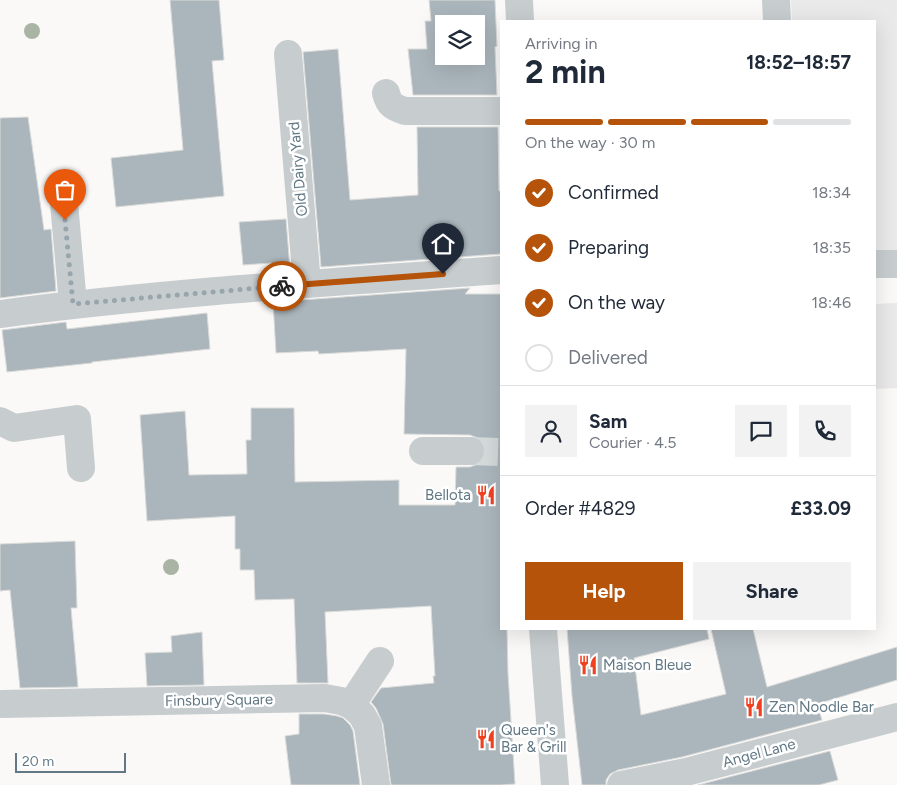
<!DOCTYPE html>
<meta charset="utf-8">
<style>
body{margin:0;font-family:Figtree,sans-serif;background:#f2f2f3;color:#1f2937;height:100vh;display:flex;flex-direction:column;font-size:19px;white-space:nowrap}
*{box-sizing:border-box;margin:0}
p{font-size:16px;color:#747a83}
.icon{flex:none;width:28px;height:28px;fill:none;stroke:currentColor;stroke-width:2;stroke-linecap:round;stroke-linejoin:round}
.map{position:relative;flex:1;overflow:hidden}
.drawer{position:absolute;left:500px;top:20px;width:376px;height:610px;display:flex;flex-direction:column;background:#fff;border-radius:0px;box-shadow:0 5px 20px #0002}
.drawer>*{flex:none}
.controls{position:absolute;left:435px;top:15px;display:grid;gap:10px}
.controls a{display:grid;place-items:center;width:50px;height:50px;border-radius:0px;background:#fff;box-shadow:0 5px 20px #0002;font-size:25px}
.scale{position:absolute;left:15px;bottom:12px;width:111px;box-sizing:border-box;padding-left:5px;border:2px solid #627885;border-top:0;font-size:14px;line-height:18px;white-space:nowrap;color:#627885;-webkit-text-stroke:4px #fff;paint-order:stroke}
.pin{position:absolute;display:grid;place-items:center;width:42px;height:42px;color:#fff;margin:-51px -21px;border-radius:50% 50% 50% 0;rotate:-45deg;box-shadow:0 0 5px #0007}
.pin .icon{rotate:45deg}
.courier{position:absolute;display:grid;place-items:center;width:50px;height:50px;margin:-25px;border:4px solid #b45309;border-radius:50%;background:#fff;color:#222;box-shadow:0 1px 6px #0007}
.summary em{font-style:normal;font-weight:700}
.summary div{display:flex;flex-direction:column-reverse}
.summary{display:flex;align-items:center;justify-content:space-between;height:85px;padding:0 25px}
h1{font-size:32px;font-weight:700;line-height:38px}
.bar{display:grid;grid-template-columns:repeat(4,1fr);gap:8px 5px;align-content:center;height:60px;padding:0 25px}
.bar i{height:6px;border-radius:4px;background:#e0e1e3}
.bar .on{background:#b45309}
.bar p{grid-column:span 4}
.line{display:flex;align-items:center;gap:12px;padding:0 25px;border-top:1px solid #e0e1e3}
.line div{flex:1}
.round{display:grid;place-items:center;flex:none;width:52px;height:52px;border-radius:0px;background:#f2f2f3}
ol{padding:0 25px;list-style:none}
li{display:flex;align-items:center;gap:15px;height:55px}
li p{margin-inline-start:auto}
li .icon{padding:5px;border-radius:50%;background:#b45309;color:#fff;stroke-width:4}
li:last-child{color:#747a83}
li i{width:28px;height:28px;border:2px solid #e0e1e3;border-radius:50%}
.button{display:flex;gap:10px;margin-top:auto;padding:10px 25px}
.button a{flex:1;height:58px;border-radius:0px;background:#b45309;color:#fff;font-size:20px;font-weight:700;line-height:58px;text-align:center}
.button a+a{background:#f2f2f3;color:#1f2937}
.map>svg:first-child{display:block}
.built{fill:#e8e9e8}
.building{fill:#abb6bc;stroke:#dbdbd9;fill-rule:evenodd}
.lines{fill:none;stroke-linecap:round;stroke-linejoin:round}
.minor-tunnel{stroke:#d4d9da;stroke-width:28;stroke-dasharray:28 14;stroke-linecap:butt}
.minor{stroke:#c7cccf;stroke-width:28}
.tree{fill:#aab4a5}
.done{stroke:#97a5ad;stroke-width:5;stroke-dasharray:0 9}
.route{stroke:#b45309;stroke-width:6}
.labels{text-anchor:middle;stroke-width:5;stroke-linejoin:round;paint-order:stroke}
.street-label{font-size:15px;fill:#627885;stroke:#fff}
.poi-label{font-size:15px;fill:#627885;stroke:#fff;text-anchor:start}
</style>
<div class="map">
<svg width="897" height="785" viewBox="0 0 897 785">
<rect width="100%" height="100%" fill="#faf9f7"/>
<!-- built -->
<g class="built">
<path d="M 791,0 L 897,0 L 897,251 L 875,250 L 875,21 L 792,21 Z"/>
<path d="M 897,303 L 897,388 L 875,389 L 875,304 Z"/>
</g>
<!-- building -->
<g class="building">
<path d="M 170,0 L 219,0 L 224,60 L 212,61 L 224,196 L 116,207 L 111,158 L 183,150 Z"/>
<path d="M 429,0 L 495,0 L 497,46 L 495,47 L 497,95 L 413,95 L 408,49 L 427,49 L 425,21 L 431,21 ZM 444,24 L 476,24 L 476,56 L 444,56 Z"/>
<path d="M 338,49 L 350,200 L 418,195 L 417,127 L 498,127 L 499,191 L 501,191 L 501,253 L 500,254 L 321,267 L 303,52 Z"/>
<path d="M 28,117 L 44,230 L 51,229 L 56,291 L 0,298 L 0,118 Z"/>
<path d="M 286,219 L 290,269 L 272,271 L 272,263 L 243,265 L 239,222 Z"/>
<path d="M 470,288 L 465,294 L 501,294 L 501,629 L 507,629 L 508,673 L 515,784 L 501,785 L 391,785 L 383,724 L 376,708 L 371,702 L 381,688 L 434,683 L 433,676 L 435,676 L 431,606 L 325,612 L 328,683 L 297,683 L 294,599 L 255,600 L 254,570 L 240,570 L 240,549 L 235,549 L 235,516 L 147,521 L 140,415 L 185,411 L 189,475 L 247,474 L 246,440 L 251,440 L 251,408 L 294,408 L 295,482 L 399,480 L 399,505 L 455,505 L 456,467 L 470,467 L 478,464 L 484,458 L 486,451 L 484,444 L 478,438 L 470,435 L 404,434 L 406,349 L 319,354 L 318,351 L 276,353 L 273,302 Z"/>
<path d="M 207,313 L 210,349 L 92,362 L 92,363 L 7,372 L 2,330 L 66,322 L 67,329 Z"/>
<path d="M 75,541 L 77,608 L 71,608 L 78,687 L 20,688 L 10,590 L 0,591 L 0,544 Z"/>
<path d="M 567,629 L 707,629 L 709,639 L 634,658 L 641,715 L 726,694 L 711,629 L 753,629 L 767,687 L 897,647 L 897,680 L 817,704 L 822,720 L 682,757 L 618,770 L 610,774 L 606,780 L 606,785 L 582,785 L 572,696 Z"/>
<path d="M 202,632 L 204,685 L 147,686 L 145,653 L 172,652 L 171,636 Z"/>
<path d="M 299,714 L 324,714 L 337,716 L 343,718 L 350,725 L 353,731 L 360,785 L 291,785 L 285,736 L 299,734 Z"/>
<path d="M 830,751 L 838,780 L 819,785 L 698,785 Z"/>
</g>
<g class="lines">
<!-- minor-tunnel -->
<path class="minor-tunnel" d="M 470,451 L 501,452"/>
<!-- minor -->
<g class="minor">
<path d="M 519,0 L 520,21"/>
<path d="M 776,0 L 777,21"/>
<path d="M 288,54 L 307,284"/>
<path d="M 386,93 C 389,105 393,107 405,111 L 501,111"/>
<path d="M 64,203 L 73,304"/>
<path d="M 875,264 L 897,264"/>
<path d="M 0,314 C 166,292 334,282 501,270"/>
<path d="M 0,421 L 14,428 L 77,419 L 81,468"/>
<path d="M 423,451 L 470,451"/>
<path d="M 543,629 L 555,785"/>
<path d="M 0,704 L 325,698 L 341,701 L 351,705 L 362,715 L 368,726 L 376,785"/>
<path d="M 351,705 L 380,661"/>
<path d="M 621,785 L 686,772 L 897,717"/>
</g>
</g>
<!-- trees -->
<g class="tree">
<circle cx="32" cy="31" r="8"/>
<circle cx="171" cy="567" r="8"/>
</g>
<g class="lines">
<!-- done -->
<path class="done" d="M 65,220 L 73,304 L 282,286"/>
<!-- route -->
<path class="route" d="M 282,286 L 443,274"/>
</g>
<!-- icons -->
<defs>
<symbol id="restaurant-bare" viewBox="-9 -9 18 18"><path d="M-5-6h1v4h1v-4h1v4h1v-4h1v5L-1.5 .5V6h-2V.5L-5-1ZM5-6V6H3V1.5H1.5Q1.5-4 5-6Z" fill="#f14020" stroke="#fff" stroke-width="2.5" paint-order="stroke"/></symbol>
</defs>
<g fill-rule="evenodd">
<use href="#restaurant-bare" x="472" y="481" width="28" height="28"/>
<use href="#restaurant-bare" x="574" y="651" width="28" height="28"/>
<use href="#restaurant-bare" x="740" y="693" width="28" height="28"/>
<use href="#restaurant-bare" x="472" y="725" width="28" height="28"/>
</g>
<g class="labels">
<!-- street labels -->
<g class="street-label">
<text transform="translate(298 169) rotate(-95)" y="5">Old Dairy Yard</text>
<text transform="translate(219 700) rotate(-1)" y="5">Finsbury Square</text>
<text transform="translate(759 753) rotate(-15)" y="5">Angel Lane</text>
</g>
<!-- poi labels -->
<g class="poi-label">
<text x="471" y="500" text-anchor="end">Bellota</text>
<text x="603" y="670">Maison Bleue</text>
<text x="769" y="712">Zen Noodle Bar</text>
<text x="501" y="735">Queen's<tspan x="501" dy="17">Bar &amp; Grill</tspan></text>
</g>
</g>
</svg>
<div class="controls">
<a><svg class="icon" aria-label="layers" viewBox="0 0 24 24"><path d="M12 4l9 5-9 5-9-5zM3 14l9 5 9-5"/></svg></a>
</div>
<div class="scale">20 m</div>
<div class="pin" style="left:65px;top:220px;background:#ea580c"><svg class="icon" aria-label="bag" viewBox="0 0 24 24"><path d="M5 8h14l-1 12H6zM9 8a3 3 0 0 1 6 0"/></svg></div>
<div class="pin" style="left:443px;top:274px;background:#1f2937"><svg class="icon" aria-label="home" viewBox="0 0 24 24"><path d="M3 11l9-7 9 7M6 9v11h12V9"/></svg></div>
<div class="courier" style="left:282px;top:286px"><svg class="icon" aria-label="bike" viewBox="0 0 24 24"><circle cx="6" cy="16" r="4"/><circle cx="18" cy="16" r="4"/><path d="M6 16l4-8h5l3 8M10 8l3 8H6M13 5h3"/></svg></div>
<section class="drawer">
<div class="summary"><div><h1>2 min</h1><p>Arriving in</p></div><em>18:52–18:57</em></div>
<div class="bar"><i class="on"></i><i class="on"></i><i class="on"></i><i></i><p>On the way · 30 m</p></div>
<ol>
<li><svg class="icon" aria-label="check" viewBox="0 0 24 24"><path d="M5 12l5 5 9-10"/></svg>Confirmed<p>18:34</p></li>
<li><svg class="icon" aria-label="check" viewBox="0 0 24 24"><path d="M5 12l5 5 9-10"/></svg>Preparing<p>18:35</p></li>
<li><svg class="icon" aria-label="check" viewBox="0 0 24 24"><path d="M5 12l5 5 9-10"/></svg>On the way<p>18:46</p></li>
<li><i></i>Delivered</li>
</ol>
<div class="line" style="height:90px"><a class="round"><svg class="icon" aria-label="person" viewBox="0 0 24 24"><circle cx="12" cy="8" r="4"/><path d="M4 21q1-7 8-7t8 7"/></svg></a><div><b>Sam</b><p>Courier · 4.5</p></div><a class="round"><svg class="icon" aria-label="chat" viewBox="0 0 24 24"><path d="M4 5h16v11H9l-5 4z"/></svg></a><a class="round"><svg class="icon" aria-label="phone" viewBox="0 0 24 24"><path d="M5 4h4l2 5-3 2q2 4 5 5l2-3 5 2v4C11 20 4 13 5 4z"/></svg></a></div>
<div class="line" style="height:65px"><div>Order #4829</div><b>£33.09</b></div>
<div class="button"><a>Help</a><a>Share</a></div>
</section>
</div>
